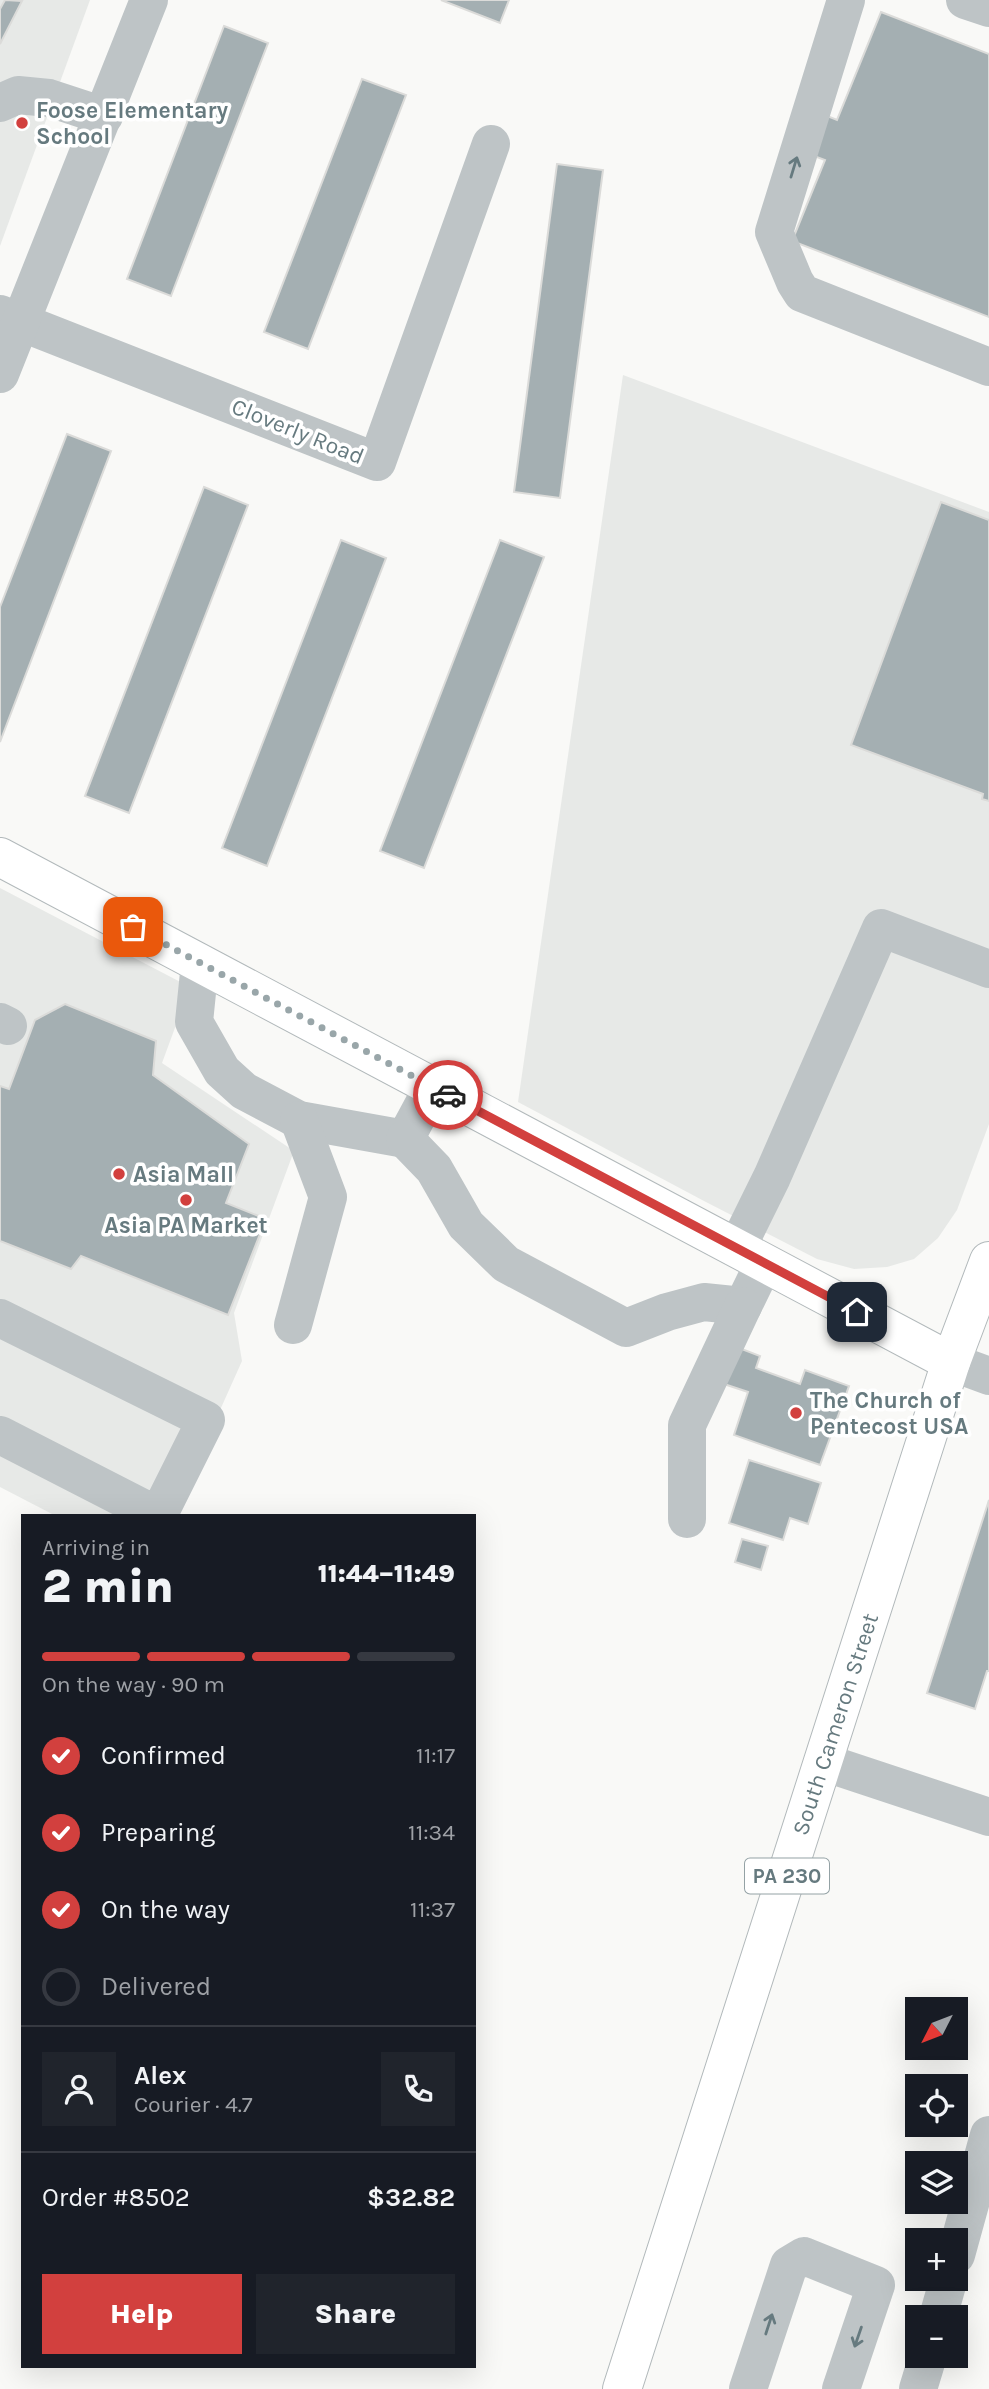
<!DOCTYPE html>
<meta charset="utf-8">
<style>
body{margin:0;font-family:Karla,sans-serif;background:#20242c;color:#f1f3f6;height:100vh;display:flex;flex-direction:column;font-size:26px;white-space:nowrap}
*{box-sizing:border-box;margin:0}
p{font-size:23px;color:#9ea1a6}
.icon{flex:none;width:38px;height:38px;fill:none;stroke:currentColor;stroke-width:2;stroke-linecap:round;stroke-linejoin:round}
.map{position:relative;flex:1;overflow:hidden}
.sheet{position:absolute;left:21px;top:1514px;width:455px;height:854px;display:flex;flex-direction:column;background:#171b24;border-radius:0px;box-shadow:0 7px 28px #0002}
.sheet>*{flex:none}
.needle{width:46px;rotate:228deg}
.controls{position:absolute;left:905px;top:1997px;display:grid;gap:14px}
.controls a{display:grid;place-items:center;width:63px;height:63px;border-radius:0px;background:#171b24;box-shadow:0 7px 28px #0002;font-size:35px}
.pin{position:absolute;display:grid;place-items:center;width:60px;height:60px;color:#fff;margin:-30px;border-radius:14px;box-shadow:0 4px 10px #0006}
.courier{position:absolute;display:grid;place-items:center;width:70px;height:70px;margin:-35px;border:5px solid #d2403e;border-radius:50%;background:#fff;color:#222;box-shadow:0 2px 9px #0007}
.headline em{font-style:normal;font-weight:800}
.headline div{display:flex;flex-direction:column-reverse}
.headline{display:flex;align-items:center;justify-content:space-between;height:119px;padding:0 21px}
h1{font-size:46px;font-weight:800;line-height:52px}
.bar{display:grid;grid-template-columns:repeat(4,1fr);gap:10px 7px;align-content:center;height:84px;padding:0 21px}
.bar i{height:9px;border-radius:5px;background:#363941}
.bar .selected{background:#d2403e}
.bar p{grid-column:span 4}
.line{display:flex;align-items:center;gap:18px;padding:0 21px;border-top:2px solid #363941}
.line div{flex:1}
.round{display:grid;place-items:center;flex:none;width:74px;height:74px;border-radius:0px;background:#20242c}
ol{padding:0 21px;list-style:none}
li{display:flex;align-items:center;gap:21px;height:77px}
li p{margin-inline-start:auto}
li .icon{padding:7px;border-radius:50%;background:#d2403e;color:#fff;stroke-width:4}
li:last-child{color:#9ea1a6}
li i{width:38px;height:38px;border:4px solid #363941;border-radius:50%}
.action{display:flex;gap:14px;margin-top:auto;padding:14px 21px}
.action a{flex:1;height:80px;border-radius:0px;background:#d2403e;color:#fff;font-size:28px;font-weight:800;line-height:80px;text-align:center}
.action a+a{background:#20242c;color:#f1f3f6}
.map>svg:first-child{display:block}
.built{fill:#e7e9e7}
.building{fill:#a4afb2;stroke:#dbdbd9;stroke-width:2}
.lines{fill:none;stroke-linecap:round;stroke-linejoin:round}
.major-casing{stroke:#b2b9bb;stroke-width:40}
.minor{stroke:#bec4c6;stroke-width:38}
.major{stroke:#fff;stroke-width:38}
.oneway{stroke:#667a7f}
.done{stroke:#99a6a9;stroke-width:7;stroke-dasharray:0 12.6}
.route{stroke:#d2403e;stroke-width:9}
.poi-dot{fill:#d2403e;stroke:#fff;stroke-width:2.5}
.labels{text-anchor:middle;stroke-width:7;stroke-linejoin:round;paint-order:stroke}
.shield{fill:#fff;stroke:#94a2a5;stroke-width:2}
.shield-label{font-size:21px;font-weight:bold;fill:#667a7f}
.poi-label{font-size:23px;font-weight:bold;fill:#667a7f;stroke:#fff;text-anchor:start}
.street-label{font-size:23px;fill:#667a7f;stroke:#fff}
</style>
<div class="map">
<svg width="989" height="2389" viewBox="0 0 989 2389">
<rect width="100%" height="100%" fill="#f9f9f7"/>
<!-- built -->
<g class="built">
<path d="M 0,0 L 90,0 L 0,246 Z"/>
<path d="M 623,375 L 989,512 L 989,1124 L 957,1210 L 938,1238 L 914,1259 L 887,1267 L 854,1269 L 817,1259 L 704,1201 L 518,1102 Z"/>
<path d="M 0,888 L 190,987 L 162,1063 L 294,1151 L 234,1313 L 242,1361 L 173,1515 L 54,1515 L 0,1487 Z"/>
</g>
<!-- building -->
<g class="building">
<path d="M 5,0 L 22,1 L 0,44 L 0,9 Z"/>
<path d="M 441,0 L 509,0 L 500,23 Z"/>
<path d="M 881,12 L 989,54 L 989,317 L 792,241 L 825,160 L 806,153 L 820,113 L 837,120 Z"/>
<path d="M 224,26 L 268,43 L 171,296 L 127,279 Z"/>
<path d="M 362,79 L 406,95 L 308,349 L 264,332 Z"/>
<path d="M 557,164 L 603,170 L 560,498 L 514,492 Z"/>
<path d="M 67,434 L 111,451 L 0,742 L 0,607 Z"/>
<path d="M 204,487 L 248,505 L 129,813 L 85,796 Z"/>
<path d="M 941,502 L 989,520 L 989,801 L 982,799 L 983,794 L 851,745 Z"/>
<path d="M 341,540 L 386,558 L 267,866 L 222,848 Z"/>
<path d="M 500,540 L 544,557 L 424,868 L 380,851 Z"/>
<path d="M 65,1004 L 156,1041 L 153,1075 L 249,1144 L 226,1203 L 266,1219 L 228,1315 L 81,1256 L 71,1269 L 0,1241 L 0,1086 L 9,1089 L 35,1020 Z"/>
<path d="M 734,1346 L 760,1356 L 756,1368 L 800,1384 L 805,1370 L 849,1386 L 820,1465 L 734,1435 L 748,1392 L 721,1383 Z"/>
<path d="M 749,1460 L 821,1483 L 808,1524 L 790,1518 L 783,1540 L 729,1523 Z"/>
<path d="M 989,1500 L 989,1671 L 987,1671 L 975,1709 L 927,1693 Z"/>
<path d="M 742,1539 L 768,1546 L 761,1570 L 735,1562 Z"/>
</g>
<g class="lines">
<defs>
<g id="major">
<path d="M 0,857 L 951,1362"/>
<path d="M 622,2389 L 951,1362 L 989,1261"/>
</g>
</defs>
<!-- major casing -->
<use href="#major" class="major-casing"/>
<!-- minor -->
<g class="minor">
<path d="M 846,0 L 774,232 L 795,282 L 802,293 L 989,367"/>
<path d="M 965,0 L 989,8"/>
<path d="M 0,103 L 18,95 L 49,98 L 104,116"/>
<path d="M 0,314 L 377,462 L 491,144"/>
<path d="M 0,374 L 149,0"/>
<path d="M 200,963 L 194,1022 L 222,1071 L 244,1091 L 299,1120 L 405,1139 L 433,1087"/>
<path d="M 0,1022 L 8,1026"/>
<path d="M 405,1139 L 434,1169 L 466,1225 L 506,1264 L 626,1328 L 667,1312 L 704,1302 L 743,1306 L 764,1263"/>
<path d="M 737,1248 L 772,1177 L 881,928 L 989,969"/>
<path d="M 0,1318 L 206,1420 L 158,1516 L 0,1435"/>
<path d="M 293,1325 L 328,1197 L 299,1120"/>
<path d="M 951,1362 L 989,1376"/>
<path d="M 687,1519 L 687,1425 L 743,1306"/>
<path d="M 823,1762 L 989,1817"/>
<path d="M 956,2255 L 989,2135"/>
<path d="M 938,2317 L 949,2278"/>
<path d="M 748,2389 L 789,2265 L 804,2256 L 876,2285 L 841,2389"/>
<path d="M 918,2389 L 928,2356"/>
</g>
<!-- major -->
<use href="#major" class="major"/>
</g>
<!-- one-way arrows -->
<defs><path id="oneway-shaft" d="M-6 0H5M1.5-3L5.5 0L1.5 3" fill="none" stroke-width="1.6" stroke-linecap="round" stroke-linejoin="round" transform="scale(1.75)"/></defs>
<g class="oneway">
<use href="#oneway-shaft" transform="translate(794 167) rotate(-73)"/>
<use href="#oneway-shaft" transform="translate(769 2324) rotate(-72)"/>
<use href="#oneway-shaft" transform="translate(858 2337) rotate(109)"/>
</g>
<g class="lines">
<!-- done -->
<path class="done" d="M 133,927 L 448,1095"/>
<!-- route -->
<path class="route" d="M 448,1095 L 857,1312"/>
</g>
<!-- markers -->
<g class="poi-dot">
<circle cx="22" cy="123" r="7"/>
<circle cx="119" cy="1174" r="7"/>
<circle cx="186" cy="1200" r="7"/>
<circle cx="796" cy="1413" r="7"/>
</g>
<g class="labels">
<!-- shield labels -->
<rect class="shield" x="745" y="1858.5" width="84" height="35" rx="5"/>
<g class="shield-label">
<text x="787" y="1883">PA 230</text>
</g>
<!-- poi labels -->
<g class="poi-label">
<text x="36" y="118">Foose Elementary<tspan x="36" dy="26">School</tspan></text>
<text x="133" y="1182">Asia Mall</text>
<text x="186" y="1233" text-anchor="middle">Asia PA Market</text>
<text x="810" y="1408">The Church of<tspan x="810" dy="26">Pentecost USA</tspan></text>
</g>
<!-- street labels -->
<g class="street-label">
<text transform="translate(298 431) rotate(22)" y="8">Cloverly Road</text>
<text transform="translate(835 1724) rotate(-72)" y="8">South Cameron Street</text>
</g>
</g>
</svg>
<div class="controls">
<a><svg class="needle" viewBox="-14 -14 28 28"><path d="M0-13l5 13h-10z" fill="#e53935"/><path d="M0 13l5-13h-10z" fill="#9ea1a6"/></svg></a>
<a><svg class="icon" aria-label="locate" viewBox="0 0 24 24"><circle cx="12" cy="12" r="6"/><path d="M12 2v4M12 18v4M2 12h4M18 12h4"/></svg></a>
<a><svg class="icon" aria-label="layers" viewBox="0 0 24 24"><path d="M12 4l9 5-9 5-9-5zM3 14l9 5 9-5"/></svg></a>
<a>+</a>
<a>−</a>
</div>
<div class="pin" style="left:133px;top:927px;background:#ea580c"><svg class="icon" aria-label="bag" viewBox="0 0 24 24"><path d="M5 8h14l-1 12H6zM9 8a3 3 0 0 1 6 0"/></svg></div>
<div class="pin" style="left:857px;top:1312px;background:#1f2937"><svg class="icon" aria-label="home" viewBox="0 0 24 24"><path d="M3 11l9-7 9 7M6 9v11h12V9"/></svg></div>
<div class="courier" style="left:448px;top:1095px"><svg class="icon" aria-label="car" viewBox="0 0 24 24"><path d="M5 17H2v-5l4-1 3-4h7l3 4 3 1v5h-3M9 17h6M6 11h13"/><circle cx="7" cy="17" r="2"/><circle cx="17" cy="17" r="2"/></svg></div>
<section class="sheet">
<div class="headline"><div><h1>2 min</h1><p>Arriving in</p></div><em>11:44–11:49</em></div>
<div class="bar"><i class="selected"></i><i class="selected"></i><i class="selected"></i><i></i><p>On the way · 90 m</p></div>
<ol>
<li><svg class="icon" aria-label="check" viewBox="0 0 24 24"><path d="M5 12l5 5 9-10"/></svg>Confirmed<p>11:17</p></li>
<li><svg class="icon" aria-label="check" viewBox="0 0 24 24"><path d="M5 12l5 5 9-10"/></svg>Preparing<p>11:34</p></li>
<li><svg class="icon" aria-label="check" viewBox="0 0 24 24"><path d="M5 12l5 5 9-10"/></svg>On the way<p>11:37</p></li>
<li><i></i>Delivered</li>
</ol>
<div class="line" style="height:126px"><a class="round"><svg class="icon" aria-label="person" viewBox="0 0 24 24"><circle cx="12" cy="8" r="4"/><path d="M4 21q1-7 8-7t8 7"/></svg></a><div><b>Alex</b><p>Courier · 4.7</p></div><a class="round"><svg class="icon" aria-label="phone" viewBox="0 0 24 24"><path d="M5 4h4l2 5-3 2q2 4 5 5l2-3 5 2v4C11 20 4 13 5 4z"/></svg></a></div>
<div class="line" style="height:91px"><div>Order #8502</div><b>$32.82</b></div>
<div class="action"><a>Help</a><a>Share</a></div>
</section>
</div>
